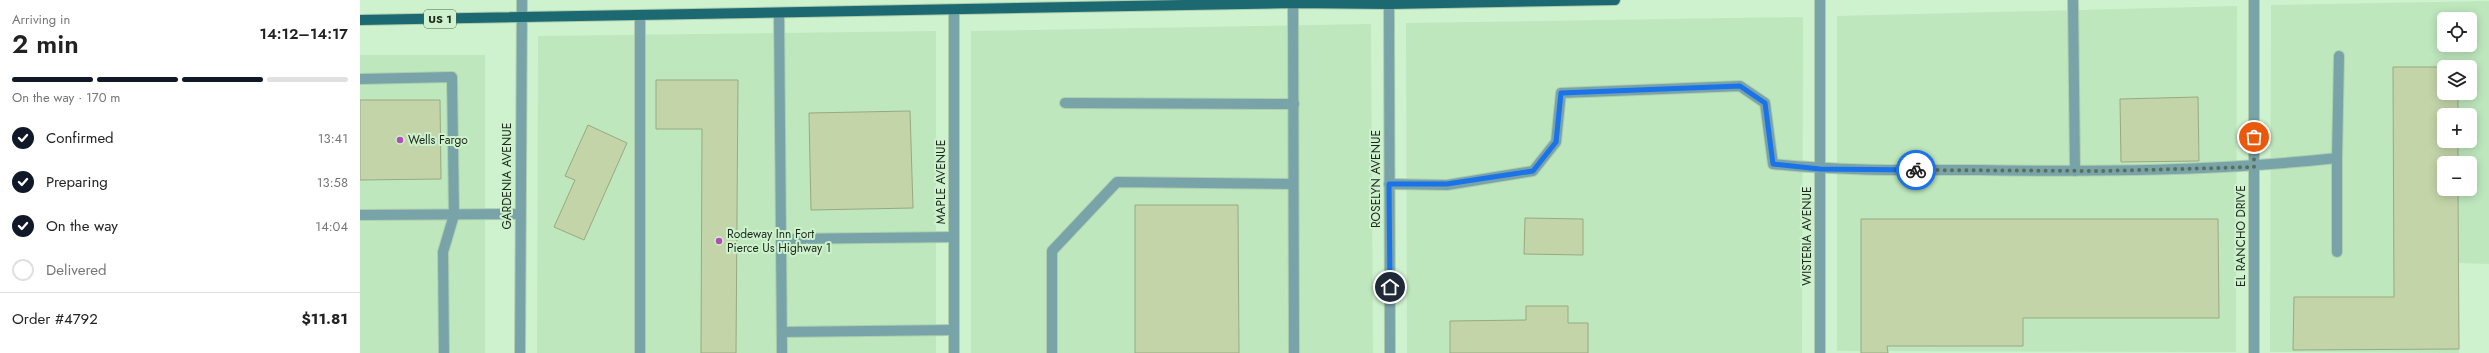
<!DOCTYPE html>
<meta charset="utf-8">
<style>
body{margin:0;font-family:Jost,sans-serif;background:#f6f6f6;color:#222;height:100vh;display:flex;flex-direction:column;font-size:15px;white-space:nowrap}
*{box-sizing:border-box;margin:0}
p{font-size:13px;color:#767676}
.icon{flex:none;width:22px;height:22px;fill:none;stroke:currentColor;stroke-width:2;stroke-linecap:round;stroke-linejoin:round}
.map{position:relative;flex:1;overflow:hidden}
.panel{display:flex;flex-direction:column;background:#fff;width:360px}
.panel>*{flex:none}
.buttons{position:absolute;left:2077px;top:12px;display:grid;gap:8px}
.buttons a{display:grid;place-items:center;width:40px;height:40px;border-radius:6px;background:#fff;box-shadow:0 2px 10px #0003;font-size:20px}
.pin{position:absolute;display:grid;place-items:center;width:34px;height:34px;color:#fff;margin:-17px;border:2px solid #fff;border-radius:50%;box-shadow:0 1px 4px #0007}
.courier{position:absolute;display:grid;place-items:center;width:40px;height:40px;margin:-20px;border:3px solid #1a73e8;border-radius:50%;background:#fff;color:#222;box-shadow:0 1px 5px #0007}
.overview em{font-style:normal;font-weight:600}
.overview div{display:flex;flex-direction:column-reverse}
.overview{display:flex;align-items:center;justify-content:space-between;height:68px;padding:0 12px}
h1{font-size:26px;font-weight:600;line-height:30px}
.bar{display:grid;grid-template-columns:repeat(4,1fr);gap:6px 4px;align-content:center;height:48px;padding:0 12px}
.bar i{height:5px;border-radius:3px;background:#e0e0e0}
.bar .on{background:#111827}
.bar p{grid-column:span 4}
.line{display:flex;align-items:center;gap:10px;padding:0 12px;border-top:1px solid #e0e0e0}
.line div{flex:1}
ol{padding:0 12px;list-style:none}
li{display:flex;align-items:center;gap:12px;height:44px}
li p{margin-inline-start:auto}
li .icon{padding:4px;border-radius:50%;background:#111827;color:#fff;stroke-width:4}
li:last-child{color:#767676}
li i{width:22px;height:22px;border:2px solid #e0e0e0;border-radius:50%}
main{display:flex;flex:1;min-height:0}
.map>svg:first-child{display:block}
.built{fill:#bee7be;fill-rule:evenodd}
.building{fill:#c3d4a9;stroke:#99a980}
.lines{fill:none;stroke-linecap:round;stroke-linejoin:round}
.lane-casing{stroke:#aeceae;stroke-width:12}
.street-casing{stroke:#aeceae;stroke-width:12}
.primary-casing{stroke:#aeceae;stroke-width:12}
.lane{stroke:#78a4a9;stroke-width:10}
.street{stroke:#78a4a9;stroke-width:10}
.primary{stroke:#1c6971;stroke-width:10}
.done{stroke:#5a6f5a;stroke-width:4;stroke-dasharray:0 7.2}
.route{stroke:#1a73e8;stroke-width:5}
.poi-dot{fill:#af4eb6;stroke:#cef2ce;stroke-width:1.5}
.labels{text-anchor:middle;stroke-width:4;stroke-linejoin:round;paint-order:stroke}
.shield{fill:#cef2ce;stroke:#516551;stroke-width:1}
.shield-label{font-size:11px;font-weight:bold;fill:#1b281b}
.poi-label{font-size:12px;fill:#1b281b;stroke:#cef2ce;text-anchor:start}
.street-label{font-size:12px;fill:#1b281b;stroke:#cef2ce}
</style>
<main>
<section class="panel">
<div class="overview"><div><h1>2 min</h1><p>Arriving in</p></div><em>14:12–14:17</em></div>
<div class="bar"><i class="on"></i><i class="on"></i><i class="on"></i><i></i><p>On the way · 170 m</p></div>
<ol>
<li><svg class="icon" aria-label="check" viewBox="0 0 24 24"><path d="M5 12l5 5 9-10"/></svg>Confirmed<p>13:41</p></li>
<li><svg class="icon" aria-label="check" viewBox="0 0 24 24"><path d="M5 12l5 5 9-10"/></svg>Preparing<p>13:58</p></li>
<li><svg class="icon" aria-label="check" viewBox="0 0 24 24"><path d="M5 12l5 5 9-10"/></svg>On the way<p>14:04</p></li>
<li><i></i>Delivered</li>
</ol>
<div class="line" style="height:52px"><div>Order #4792</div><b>$11.81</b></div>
</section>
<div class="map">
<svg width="2129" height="353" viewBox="0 0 2129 353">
<rect width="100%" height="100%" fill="#cef2ce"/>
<!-- built -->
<g class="built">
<path d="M 2129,1 L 2129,264 L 2099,263 L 2099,353 L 1910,352 L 1911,5 ZM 2084,19 L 2110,19 L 2110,45 L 2084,45 ZM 2084,67 L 2110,67 L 2110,93 L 2084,93 ZM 2084,115 L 2110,115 L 2110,141 L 2084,141 ZM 2084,163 L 2110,163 L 2110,189 L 2084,189 Z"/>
<path d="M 1877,6 L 1876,352 L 1477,351 L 1477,16 Z"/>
<path d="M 1443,17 L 1442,353 L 1047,353 L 1046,23 Z"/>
<path d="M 1011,24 L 1013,353 L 611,353 L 611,31 Z"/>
<path d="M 576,31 L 576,353 L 177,353 L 178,36 Z"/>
<rect x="0" y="55" width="125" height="298"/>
</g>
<!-- building -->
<g class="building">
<path d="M 2033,67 L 2084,67 L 2084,93 L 2098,93 L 2098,115 L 2084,115 L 2084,141 L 2098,141 L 2098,163 L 2084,163 L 2084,189 L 2098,189 L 2099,349 L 1933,350 L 1934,297 L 2034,297 Z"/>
<path d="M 296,80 L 378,80 L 376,353 L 341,353 L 342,129 L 296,129 Z"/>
<path d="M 1838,97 L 1839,161 L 1761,162 L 1760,99 Z"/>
<path d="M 0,100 L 80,100 L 81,179 L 0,180 Z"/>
<path d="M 550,111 L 553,208 L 451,210 L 449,113 Z"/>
<path d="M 228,125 L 267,143 L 224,240 L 194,227 L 215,180 L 205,176 Z"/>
<path d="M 775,205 L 878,205 L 879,353 L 775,353 Z"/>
<path d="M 1165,218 L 1223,219 L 1223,255 L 1164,254 Z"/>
<path d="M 1501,219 L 1858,219 L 1859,318 L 1663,318 L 1663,346 L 1527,346 L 1528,353 L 1501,353 Z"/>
<path d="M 1166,306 L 1208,306 L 1208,323 L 1228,323 L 1228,353 L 1090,353 L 1090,321 L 1166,320 Z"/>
</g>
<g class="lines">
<defs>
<g id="lane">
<path d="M 1713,0 L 1715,171"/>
<path d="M 933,3 L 934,353"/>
<path d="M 419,14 L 422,353"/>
<path d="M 280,16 L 280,353"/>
<path d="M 0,79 L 92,77 L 94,215 L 83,252 L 84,353"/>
<path d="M 705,103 L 934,104"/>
<path d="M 1977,158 L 1977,252"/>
<path d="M 1029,184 L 1087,185 L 1173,171 L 1196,142 L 1201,93 L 1380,86 L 1405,103 L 1413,164 C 1481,171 1550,170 1618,170 C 1738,172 1857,171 1977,158 L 1979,56"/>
<path d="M 0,215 L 160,214"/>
<path d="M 421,239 L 594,237"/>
<path d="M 422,332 L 593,330"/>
<path d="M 692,353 L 692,251 L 757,182 L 933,184"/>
</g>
<g id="street">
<path d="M 1029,4 L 1030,353"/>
<path d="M 160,353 L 162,0"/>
<path d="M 594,353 L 594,11"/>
<path d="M 1460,353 L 1460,0"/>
<path d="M 1894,353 L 1894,0"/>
</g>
<path id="primary" d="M 0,20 L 933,3 L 1029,4 L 1255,0"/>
</defs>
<!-- lane casing -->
<use href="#lane" class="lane-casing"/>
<!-- street casing -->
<use href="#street" class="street-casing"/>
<!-- primary casing -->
<use href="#primary" class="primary-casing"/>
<!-- lane -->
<use href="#lane" class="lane"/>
<!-- street -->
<use href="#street" class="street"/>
<!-- primary -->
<use href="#primary" class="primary"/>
</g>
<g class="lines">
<!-- done -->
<path class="done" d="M 1556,170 L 1742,171 L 1894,167 L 1894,137"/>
<!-- route -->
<path class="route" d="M 1030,287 L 1029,184 L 1087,184 L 1173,171 L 1196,142 L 1201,93 L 1380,86 L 1405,103 L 1413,164 L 1460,169 L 1556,170"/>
</g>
<!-- markers -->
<g class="poi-dot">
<circle cx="40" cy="140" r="4"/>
<circle cx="359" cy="241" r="4"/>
</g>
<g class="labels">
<!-- shield labels -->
<rect class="shield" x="64" y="10" width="32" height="18" rx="3"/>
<g class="shield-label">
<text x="80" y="23">US 1</text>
</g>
<!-- poi labels -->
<g class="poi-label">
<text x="48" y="144">Wells Fargo</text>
<text x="367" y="238">Rodeway Inn Fort<tspan x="367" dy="14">Pierce Us Highway 1</tspan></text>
</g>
<!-- street labels -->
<g class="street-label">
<text transform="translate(147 176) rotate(-90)" y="4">GARDENIA AVENUE</text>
<text transform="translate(1016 179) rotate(-90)" y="4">ROSELYN AVENUE</text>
<text transform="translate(581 182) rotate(-90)" y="4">MAPLE AVENUE</text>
<text transform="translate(1447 236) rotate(-90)" y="4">WISTERIA AVENUE</text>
<text transform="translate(1881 236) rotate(-90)" y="4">EL RANCHO DRIVE</text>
</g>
</g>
</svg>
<div class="buttons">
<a><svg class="icon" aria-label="locate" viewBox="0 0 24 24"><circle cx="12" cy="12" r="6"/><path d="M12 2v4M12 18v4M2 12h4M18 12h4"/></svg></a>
<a><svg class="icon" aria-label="layers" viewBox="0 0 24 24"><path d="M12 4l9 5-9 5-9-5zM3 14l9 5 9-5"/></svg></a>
<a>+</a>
<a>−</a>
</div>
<div class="pin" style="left:1894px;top:137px;background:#ea580c"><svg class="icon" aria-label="bag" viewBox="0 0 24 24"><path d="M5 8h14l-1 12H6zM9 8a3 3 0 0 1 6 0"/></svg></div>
<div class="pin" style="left:1030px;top:287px;background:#1f2937"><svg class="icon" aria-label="home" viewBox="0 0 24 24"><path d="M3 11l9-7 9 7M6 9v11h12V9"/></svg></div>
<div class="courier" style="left:1556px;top:170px"><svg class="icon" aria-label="bike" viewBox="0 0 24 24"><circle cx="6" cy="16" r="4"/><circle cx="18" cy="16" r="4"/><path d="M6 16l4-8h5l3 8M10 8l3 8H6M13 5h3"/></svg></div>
</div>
</main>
